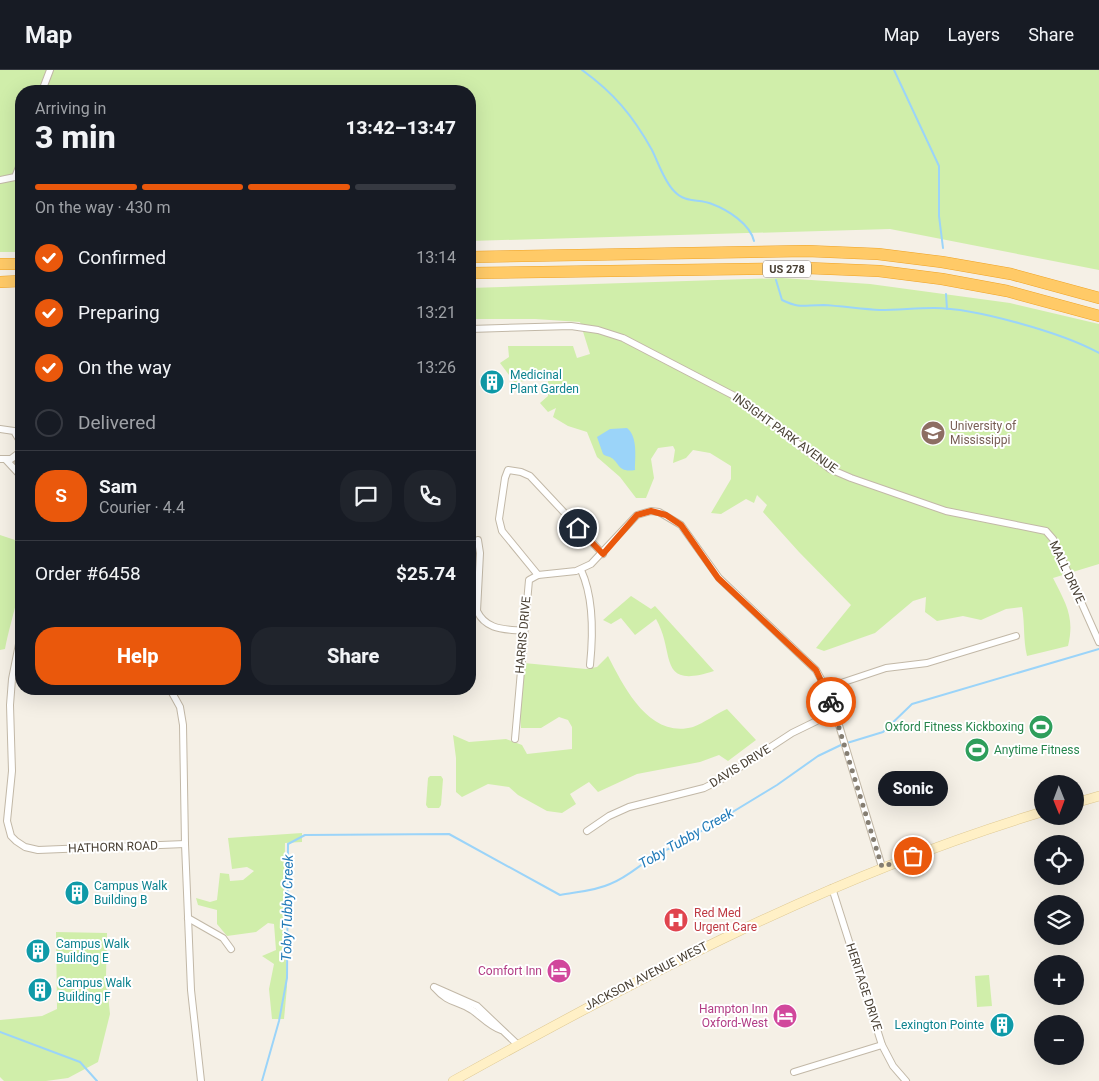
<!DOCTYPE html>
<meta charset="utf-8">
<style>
body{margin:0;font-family:Roboto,sans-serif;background:#20242c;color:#f1f3f6;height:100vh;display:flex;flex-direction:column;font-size:19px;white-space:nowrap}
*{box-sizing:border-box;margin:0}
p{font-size:16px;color:#9ea1a6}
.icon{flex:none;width:28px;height:28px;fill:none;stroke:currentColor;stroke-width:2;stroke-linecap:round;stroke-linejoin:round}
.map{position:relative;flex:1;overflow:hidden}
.drawer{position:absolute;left:15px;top:15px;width:461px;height:610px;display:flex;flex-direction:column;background:#171b24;border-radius:20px;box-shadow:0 5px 20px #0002}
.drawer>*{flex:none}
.needle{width:32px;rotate:179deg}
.controls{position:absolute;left:1034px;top:705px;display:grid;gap:10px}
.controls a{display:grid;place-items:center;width:50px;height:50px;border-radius:50%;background:#171b24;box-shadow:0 5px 20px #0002;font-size:25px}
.pin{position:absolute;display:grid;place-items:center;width:42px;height:42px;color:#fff;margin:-21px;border:2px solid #fff;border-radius:50%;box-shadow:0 1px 5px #0007}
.courier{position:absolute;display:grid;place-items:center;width:50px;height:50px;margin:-25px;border:4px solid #ea580c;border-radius:50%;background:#fff;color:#222;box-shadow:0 1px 6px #0007}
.bubble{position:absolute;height:35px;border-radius:18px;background:#171b24;box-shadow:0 5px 20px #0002;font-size:16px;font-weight:800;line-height:35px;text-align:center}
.summary em{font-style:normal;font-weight:800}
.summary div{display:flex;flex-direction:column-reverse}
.summary{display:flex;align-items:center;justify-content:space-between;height:85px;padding:0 20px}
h1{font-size:32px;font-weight:800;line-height:38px}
.bar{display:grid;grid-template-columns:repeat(4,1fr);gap:8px 5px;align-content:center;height:60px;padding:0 20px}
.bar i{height:6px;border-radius:4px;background:#363941}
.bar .on{background:#ea580c}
.bar p{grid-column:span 4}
.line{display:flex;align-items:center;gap:12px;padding:0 20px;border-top:1px solid #363941}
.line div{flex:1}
.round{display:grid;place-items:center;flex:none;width:52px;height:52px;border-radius:20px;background:#20242c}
ol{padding:0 20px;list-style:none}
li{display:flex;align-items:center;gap:15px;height:55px}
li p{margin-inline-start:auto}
li .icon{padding:5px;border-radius:50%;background:#ea580c;color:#fff;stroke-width:4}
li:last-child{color:#9ea1a6}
li i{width:28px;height:28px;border:2px solid #363941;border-radius:50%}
.action{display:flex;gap:10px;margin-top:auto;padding:10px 20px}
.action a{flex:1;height:58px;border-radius:20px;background:#ea580c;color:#fff;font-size:20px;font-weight:800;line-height:58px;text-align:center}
.action a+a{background:#20242c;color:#f1f3f6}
header{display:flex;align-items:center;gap:30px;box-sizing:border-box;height:70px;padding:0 25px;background:#171b24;border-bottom:1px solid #363941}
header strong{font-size:24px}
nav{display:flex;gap:28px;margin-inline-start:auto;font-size:18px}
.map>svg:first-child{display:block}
.green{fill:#d0eeaa}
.water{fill:#9bd4f9}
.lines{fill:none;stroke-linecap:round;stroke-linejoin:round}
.stream{stroke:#9bd4f9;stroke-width:2}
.street-casing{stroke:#c2b8a7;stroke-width:8}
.secondary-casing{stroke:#dec892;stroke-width:10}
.highway-casing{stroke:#efa326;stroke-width:12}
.street{stroke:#fff;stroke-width:6}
.secondary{stroke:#fff0c6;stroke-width:9}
.highway{stroke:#ffca67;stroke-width:11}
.done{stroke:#857e72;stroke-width:5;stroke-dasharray:0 9}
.route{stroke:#ea580c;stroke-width:6}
.labels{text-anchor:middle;stroke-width:4;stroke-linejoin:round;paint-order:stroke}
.shield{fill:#fff;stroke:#807971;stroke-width:1}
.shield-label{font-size:11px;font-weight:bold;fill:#494034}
.culture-label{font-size:12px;fill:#0d838f;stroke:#fff;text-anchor:start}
.education-label{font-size:12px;fill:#785e54;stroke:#fff;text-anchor:start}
.street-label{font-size:12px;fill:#494034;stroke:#fff}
.leisure-label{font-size:12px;fill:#27864d;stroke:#fff;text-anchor:end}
.health-label{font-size:12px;fill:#be3a42;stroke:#fff;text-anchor:start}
.hotel-label{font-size:12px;fill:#b23c85;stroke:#fff;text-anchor:end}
.water-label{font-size:14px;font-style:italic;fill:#207ab8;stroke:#fff}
</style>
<header>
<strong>Map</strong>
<nav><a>Map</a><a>Layers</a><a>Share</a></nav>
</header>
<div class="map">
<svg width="1099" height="1011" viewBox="0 0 1099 1011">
<rect width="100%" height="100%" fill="#f5f0e6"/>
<!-- green -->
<g class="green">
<path d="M 0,0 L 1099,0 L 1099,200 L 890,159 L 470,171 L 470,21 L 21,21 L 21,182 L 0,182 Z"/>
<path d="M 782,208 L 870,214 L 1010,233 L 1099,254 L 1099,494 L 1053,508 C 1066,534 1075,547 1068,576 L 1027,586 C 1023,569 1025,554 1022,537 L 1006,539 L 981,550 L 963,546 L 937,551 L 925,542 L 926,527 L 913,531 L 875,563 L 824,581 L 816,578 L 851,535 L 799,482 L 763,442 L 767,435 L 757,425 L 754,433 L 746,429 L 721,444 L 711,443 L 731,409 L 731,396 L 710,383 L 693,380 L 686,388 L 673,393 L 675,380 L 673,376 L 658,378 L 651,389 L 654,408 L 646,428 L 636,428 L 620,407 L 597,387 L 587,362 L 568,356 L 553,347 L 556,338 L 548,342 L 540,333 L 548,326 L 548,308 L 524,307 L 524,311 L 515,313 L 500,293 L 509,287 L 508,276 L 573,276 L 577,288 L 590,284 L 580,252 L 535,249 L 470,249 L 470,218 Z"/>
<path d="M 0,465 L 18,471 C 29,504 11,546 5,579 L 0,580 Z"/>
<path d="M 631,526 L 651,539 L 655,536 L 714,601 C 656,620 676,583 656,549 L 635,565 L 621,548 L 611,554 L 603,550 Z"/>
<path d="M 608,586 C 624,617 649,669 693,657 C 704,653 716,644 727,639 L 756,670 L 728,691 L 719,685 L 700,692 L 637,704 L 598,722 L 589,712 L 570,724 L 576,734 L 562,743 L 547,741 L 518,725 L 509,717 L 488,714 L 462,727 L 456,722 L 456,688 L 453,665 L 469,672 L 506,669 L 522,675 L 527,684 L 572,679 L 572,657 L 568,650 L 559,647 L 541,658 L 521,658 L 520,646 L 524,593 L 586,599 L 597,597 Z"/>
<path d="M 430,706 L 441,706 L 443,709 L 441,735 L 439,738 L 428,738 L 426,735 L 428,708 Z"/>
<path d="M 302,763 L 302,772 L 285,773 L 284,846 L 287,917 L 284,949 L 272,949 L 269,919 L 274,894 L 262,886 L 276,880 L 274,854 L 268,853 L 256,862 L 227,866 L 217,854 L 217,840 L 198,835 L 196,828 L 210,832 L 217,830 L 220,803 L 229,804 L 230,811 L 243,810 L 254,801 L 247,797 L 232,799 L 228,768 Z"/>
<path d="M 56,862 L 107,863 L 106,906 L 110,944 L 98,992 L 68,1008 L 46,1011 L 4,1011 L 0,1007 L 0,950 L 42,946 L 57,939 Z"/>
<path d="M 989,905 L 992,936 L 977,937 L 975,906 Z"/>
</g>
<!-- water -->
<path class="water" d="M 627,358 C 638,367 635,387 635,400 C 617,403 620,392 610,387 C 608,386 605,386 603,384 L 597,367 L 610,359 Z"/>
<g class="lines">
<!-- stream -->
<g class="stream">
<path d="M 582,0 C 614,23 633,46 652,80 C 658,92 664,111 674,121 C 686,134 699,128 712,134 C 728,140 750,154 754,171"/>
<path d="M 894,0 L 939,96 L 939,146 L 943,178"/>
<path d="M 776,210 L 782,230 C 801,239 803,235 823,235 C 842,236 861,239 880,240 C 898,240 916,238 934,238 C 975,238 1063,263 1099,283"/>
<path d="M 946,224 L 947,239"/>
<path d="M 847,673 L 883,662 L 912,634 L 1099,579"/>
<path d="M 0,962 L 80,992 L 97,1011"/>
<path d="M 262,1011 L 279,951 L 287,908 L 288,774 L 305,765 L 449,764 L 560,825 C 576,822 595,821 610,814 C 634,805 650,783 675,777 L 777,715 L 818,686 L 843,674"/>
</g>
<defs>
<g id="street">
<path d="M 42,21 L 50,0"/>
<path d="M 0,110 L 15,107 L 21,92"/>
<path d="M 470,259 L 571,256 L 598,260 L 623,268 L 744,331 L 830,399 L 851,408 L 946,441 L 1046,461 L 1053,469 L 1099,572"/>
<path d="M 0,359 L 14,361 L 21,373"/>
<path d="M 0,389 L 11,389 L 19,383"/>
<path d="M 6,390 L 19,404"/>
<path d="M 21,406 L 18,391 L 21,374"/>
<path d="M 478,470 L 480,483 L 477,541 C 486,560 504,559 523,561"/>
<path d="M 581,500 C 594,528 593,566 590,595"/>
<path d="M 538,505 L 502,461 L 499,449 L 505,408 L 508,400 L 521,402 L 530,406 L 603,484"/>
<path d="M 21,564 L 12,609 L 10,635 L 12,701 L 7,751 L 11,766 L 16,771 L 25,777 L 38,780 L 185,774"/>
<path d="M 826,618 L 886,598 L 927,593 L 1016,566"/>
<path d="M 170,619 L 180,637 L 183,655 L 185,774 L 191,920 L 201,1011"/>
<path d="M 515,669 L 529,510 L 538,505 L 576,501 L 591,494 L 637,445 L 651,441 L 659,442 L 681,455 L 719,508 L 816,600 L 826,618 L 835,642 L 882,797"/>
<path d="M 587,761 L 609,746 L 629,737 L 704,718 L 722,709 L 792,663 L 835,642"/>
<path d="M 832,818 L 882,975 L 893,996 L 906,1011"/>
<path d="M 188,848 L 223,868 L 231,879"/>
<path d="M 434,917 L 477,936 L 518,975"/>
<path d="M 435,918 C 449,934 456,930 472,940 C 482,947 489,956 501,960"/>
<path d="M 794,1002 L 882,975"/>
</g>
<g id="secondary">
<path d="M 1075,733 L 1099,726"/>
<path d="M 453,1011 C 646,904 830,806 1042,742"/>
</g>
<g id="highway">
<path d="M 470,187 L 807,181 L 878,184 L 942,192 L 1011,204 L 1099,228"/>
<path d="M 0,194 L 21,194"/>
<path d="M 470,203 L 807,198 L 879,201 L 942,209 L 1007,221 L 1099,246"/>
<path d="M 0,212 L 21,211"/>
</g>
</defs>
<!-- street casing -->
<use href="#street" class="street-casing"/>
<!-- secondary casing -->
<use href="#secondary" class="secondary-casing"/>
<!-- highway casing -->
<use href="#highway" class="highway-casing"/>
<!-- street -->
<use href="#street" class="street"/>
<!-- secondary -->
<use href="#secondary" class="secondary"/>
<!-- highway -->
<use href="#highway" class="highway"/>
</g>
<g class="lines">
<!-- done -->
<path class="done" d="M 831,632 L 882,797 L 913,786"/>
<!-- route -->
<path class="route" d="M 578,458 L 603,484 L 637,445 L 651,441 L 666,445 L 681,455 L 718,508 L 816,600 L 831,632"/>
</g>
<!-- icons -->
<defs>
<symbol id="building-disc" viewBox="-11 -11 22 22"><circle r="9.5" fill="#0f9aa8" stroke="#fff"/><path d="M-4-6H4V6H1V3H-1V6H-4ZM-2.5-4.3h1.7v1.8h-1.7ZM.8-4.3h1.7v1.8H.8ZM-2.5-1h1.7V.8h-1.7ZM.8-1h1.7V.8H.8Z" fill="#fff"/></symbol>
<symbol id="university-disc" viewBox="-11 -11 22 22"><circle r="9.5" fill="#8d6e63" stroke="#fff"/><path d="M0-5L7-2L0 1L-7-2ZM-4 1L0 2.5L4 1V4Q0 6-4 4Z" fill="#fff"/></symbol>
<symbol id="stadium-disc" viewBox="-11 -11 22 22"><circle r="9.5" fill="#2e9e5b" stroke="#fff"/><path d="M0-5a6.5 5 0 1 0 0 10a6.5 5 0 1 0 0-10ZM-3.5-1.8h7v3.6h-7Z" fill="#fff"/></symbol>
<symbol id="hospital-disc" viewBox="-11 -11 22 22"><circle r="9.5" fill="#e0444e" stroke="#fff"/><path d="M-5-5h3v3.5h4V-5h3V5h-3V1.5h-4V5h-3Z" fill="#fff"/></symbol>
<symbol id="hotel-disc" viewBox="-11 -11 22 22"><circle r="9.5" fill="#d1479c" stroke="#fff"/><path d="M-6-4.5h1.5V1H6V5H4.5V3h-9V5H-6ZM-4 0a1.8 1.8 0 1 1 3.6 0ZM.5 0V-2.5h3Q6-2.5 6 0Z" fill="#fff"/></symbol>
</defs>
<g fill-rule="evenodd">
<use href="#building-disc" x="478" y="298" width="28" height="28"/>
<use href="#university-disc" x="919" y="349" width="28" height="28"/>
<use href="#stadium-disc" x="1027" y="643" width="28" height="28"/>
<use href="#stadium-disc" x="963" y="666" width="28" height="28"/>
<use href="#building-disc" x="63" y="809" width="28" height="28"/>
<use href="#hospital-disc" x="662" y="836" width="28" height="28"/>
<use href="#building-disc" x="24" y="867" width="28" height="28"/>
<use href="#hotel-disc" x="545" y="887" width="28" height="28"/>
<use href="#building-disc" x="26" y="906" width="28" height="28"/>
<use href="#hotel-disc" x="771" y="932" width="28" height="28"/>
<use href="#building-disc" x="988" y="941" width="28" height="28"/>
</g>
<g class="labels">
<!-- shield labels -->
<rect class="shield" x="763" y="190.5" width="48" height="17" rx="4"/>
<g class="shield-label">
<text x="787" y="203">US 278</text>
</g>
<!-- culture labels -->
<g class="culture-label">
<text x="510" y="309">Medicinal<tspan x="510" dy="14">Plant Garden</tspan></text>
<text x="94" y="820">Campus Walk<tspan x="94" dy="14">Building B</tspan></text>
<text x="56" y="878">Campus Walk<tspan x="56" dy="14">Building E</tspan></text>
<text x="58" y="917">Campus Walk<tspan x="58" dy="14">Building F</tspan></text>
<text x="984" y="959" text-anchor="end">Lexington Pointe</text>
</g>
<!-- education labels -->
<g class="education-label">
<text x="950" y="360">University of<tspan x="950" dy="14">Mississippi</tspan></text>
</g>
<!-- street labels -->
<g class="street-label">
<text transform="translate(785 363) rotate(36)" y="4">INSIGHT PARK AVENUE</text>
<text transform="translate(1067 502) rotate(65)" y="4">MALL DRIVE</text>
<text transform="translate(523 565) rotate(-85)" y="4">HARRIS DRIVE</text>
<text transform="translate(740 696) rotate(-32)" y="4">DAVIS DRIVE</text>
<text transform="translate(113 777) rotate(-2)" y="4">HATHORN ROAD</text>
<text transform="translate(646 906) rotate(-27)" y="4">JACKSON AVENUE WEST</text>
<text transform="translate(864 917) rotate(72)" y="4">HERITAGE DRIVE</text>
</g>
<!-- leisure labels -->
<g class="leisure-label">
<text x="1024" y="661">Oxford Fitness Kickboxing</text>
<text x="994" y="684" text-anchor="start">Anytime Fitness</text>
</g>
<!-- health labels -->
<g class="health-label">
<text x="694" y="847">Red Med<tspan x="694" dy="14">Urgent Care</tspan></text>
</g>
<!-- hotel labels -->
<g class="hotel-label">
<text x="542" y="905">Comfort Inn</text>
<text x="768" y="943">Hampton Inn<tspan x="768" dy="14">Oxford-West</tspan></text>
</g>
<!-- water labels -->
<g class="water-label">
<text transform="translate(686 768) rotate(-30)" y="5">Toby Tubby Creek</text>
<text transform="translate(287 838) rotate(-89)" y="5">Toby Tubby Creek</text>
</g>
</g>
</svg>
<div class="controls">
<a><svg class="needle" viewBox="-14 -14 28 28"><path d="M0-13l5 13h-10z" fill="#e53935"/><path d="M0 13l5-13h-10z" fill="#9ea1a6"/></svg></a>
<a><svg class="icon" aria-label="locate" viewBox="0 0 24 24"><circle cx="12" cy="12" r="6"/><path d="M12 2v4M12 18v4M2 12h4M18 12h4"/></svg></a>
<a><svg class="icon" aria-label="layers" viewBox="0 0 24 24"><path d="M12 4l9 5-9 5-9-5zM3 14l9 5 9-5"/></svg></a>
<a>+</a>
<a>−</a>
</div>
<div class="pin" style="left:913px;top:786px;background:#ea580c"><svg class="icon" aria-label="bag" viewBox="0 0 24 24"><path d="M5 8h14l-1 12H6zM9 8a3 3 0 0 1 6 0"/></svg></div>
<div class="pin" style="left:578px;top:458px;background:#1f2937"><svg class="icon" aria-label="home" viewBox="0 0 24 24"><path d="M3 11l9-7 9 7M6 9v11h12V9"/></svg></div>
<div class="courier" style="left:831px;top:632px"><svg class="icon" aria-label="bike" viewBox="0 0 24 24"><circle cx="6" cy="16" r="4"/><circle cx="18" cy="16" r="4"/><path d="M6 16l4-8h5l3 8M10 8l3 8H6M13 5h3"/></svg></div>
<div class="bubble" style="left:878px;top:701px;width:70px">Sonic</div>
<section class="drawer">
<div class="summary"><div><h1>3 min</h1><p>Arriving in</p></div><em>13:42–13:47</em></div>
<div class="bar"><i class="on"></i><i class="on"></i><i class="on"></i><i></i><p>On the way · 430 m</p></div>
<ol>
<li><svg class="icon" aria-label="check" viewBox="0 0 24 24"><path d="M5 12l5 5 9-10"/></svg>Confirmed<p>13:14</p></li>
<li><svg class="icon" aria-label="check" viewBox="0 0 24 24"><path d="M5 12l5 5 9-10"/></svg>Preparing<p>13:21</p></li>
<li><svg class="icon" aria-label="check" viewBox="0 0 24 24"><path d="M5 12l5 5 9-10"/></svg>On the way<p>13:26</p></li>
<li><i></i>Delivered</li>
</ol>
<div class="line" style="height:90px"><b class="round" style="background:#ea580c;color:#fff">S</b><div><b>Sam</b><p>Courier · 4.4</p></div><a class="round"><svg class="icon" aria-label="chat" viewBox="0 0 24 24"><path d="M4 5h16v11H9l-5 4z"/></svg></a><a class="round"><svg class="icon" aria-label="phone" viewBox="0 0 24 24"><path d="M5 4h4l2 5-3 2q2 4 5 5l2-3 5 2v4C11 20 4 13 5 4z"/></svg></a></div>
<div class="line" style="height:65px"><div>Order #6458</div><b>$25.74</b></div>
<div class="action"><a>Help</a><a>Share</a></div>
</section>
</div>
